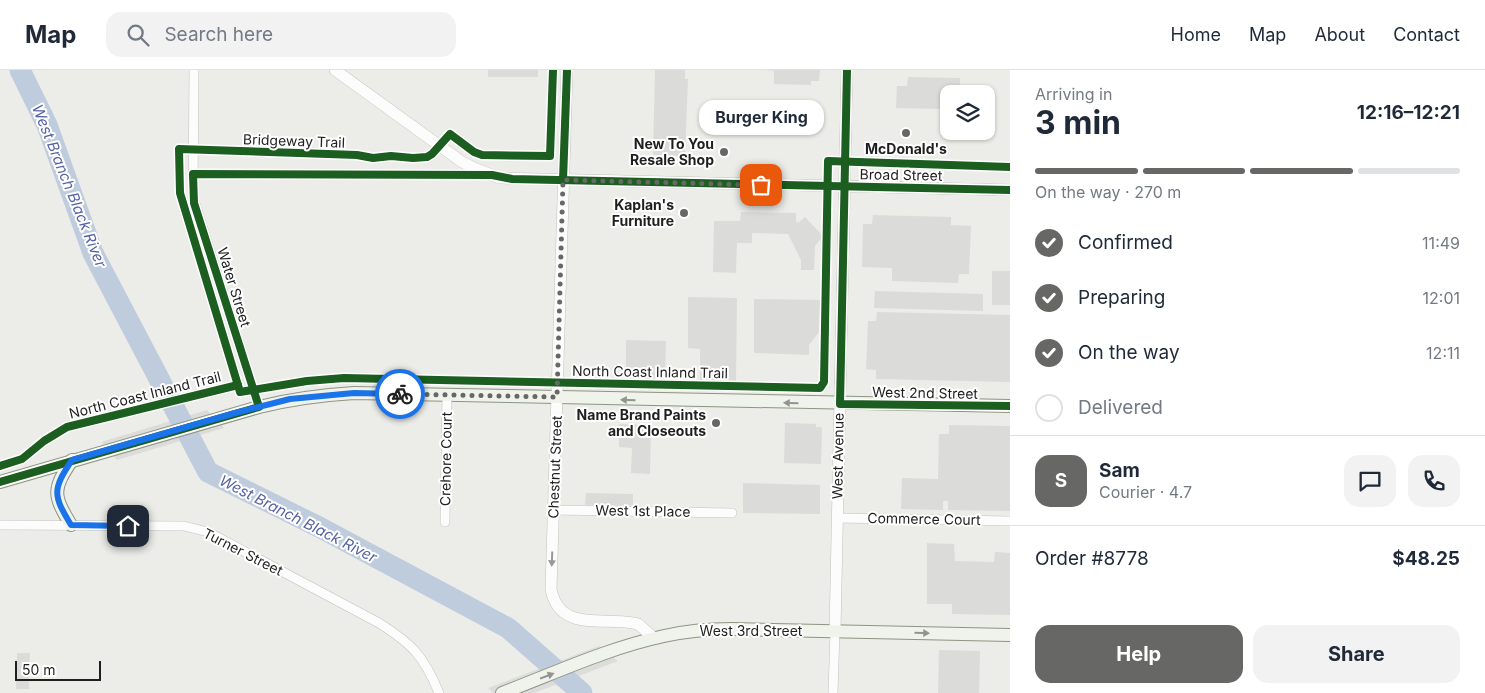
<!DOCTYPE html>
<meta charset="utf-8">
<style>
body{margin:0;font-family:Inter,sans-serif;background:#f2f2f3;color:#1f2937;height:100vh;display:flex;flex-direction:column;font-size:19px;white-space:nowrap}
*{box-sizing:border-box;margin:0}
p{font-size:16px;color:#747a83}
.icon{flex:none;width:28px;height:28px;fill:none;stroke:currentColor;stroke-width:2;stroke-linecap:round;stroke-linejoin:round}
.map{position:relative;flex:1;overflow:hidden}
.sheet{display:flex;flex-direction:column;background:#fff;width:475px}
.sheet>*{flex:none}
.controls{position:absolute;left:940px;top:15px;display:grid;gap:10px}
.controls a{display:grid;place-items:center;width:55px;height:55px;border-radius:10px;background:#fff;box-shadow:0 1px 4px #0004;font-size:25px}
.scale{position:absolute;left:15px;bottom:12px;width:86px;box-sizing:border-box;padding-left:5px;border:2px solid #1f1f1f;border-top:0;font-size:14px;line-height:18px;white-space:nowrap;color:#1f1f1f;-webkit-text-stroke:4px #fff;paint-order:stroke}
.pin{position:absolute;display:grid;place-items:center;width:42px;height:42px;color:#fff;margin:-21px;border-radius:10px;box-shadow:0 2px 8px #0006}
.courier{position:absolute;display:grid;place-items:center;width:50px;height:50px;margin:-25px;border:4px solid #1a73e8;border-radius:50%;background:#fff;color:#222;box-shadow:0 1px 6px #0007}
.bubble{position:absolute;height:35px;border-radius:15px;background:#fff;box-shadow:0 1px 4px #0004;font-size:16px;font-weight:700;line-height:35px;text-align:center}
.headline em{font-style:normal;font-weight:700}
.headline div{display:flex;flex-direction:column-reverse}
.headline{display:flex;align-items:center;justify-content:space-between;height:85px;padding:0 25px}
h1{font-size:32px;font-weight:700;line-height:38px}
.bar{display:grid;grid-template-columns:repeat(4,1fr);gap:8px 5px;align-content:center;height:60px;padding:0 25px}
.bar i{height:6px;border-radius:4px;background:#e0e1e3}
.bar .on{background:#676765}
.bar p{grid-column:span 4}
.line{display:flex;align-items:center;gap:12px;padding:0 25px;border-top:1px solid #e0e1e3}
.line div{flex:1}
.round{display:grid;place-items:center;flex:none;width:52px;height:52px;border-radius:15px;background:#f2f2f3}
ol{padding:0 25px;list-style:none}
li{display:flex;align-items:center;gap:15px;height:55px}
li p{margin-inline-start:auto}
li .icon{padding:5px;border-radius:50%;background:#676765;color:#fff;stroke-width:4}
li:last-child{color:#747a83}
li i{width:28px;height:28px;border:2px solid #e0e1e3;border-radius:50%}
.button{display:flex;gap:10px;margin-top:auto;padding:10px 25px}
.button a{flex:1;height:58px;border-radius:15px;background:#676765;color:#fff;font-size:20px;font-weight:700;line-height:58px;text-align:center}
.button a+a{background:#f2f2f3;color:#1f2937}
header{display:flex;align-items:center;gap:30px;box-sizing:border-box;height:70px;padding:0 25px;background:#fff;border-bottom:1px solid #e0e1e3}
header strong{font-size:24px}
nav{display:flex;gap:28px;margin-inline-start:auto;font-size:18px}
.search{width:350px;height:45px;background:#f2f2f3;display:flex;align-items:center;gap:12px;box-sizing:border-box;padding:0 18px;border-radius:15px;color:#747a83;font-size:19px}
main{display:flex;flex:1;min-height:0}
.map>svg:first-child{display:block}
.religious{fill:#dbdbd9}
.pier{fill:#dcdcdb}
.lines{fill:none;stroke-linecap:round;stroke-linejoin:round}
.river{stroke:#beccdd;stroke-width:21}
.minor-casing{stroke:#c2c2c0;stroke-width:10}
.tertiary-casing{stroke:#c2c2c0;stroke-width:12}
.secondary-casing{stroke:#8d9582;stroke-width:14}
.minor{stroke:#fcfcfc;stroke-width:9}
.tertiary{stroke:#fcfcfc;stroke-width:11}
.secondary{stroke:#f0f3eb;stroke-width:12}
.cycleway-casing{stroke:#fff;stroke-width:11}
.cycleway{stroke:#1b5e20;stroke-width:8}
.oneway{fill:#92948f}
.oneway2{fill:#999}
.done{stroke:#676765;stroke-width:5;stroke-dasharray:0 9}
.route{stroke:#1a73e8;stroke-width:6}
.poi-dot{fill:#676765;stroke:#fff;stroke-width:2}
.labels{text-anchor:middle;stroke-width:4;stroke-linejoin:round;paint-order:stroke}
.street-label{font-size:14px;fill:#1f1f1f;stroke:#fff}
.poi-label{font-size:14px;font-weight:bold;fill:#1f1f1f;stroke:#fff;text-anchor:end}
.water-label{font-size:15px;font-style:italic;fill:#5562a5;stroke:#fff}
</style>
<header>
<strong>Map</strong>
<div class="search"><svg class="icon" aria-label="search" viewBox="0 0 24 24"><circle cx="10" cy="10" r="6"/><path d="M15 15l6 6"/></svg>Search here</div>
<nav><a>Home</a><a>Map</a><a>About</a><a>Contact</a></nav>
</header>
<main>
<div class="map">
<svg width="1010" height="623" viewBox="0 0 1010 623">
<rect width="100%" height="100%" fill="#ecece8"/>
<!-- religious -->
<g class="religious">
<rect x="488" y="0" width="50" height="7"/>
<path d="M 655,0 L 685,0 L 685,9 L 688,9 L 685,86 L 653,85 Z"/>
<path d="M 765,0 L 820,0 L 819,11 L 811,11 L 811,15 L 774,14 L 774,1 Z"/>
<path d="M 908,7 L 960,8 L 960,17 L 979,18 L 979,24 L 949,24 L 949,48 L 947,48 L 947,30 L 944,30 L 944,39 L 896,38 L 897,16 L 907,16 Z"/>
<path d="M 741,142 L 796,143 L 796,151 L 798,153 L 805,147 L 823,166 L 815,176 L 814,200 L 801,200 L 801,190 L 788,164 L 752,163 L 752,173 L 737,173 L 736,203 L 713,202 L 714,151 L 740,151 Z"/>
<path d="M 873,145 L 951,147 L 951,155 L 971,156 L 969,204 L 959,204 L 958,213 L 892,211 L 892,198 L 862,197 L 863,154 L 872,154 Z"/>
<rect x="992" y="201" width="18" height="34"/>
<path d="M 875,221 L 983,224 L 983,241 L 874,238 Z"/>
<path d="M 688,227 L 737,228 L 736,313 L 700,313 L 700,279 L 688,278 Z"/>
<path d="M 754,229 L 820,230 L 819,262 L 809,275 L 809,285 L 754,283 Z"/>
<path d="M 877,242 L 1010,245 L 1010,312 L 876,309 L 876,300 L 866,299 L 868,251 L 876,251 Z"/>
<path d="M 626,270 L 666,271 L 665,312 L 626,311 Z"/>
<path d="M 785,353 L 816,354 L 816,357 L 822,357 L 821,394 L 784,393 Z"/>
<path d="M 619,354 L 651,355 L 650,404 L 631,403 L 632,378 L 619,377 Z"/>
<path d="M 949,355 L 1010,356 L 1010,441 L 948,440 L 948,431 L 943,431 L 943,440 L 901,439 L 902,408 L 938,409 L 939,364 L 949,364 Z"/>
<path d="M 743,413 L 820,415 L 820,444 L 743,443 Z"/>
<path d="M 586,423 L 633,424 L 633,436 L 585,435 Z"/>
<path d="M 927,473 L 954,474 L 955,491 L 994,492 L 995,482 L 1010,483 L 1010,545 L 952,544 L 952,534 L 927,534 Z"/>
<path d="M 939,580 L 980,581 L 979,623 L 938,623 Z"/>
<path d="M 17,583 L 30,583 L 29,619 L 16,619 Z"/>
</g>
<!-- pier -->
<g class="pier">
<path d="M 200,320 L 206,327 L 85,357 L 80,350 Z"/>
<path d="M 207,340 L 224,358 L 117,390 L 101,372 Z"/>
<path d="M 599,576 L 618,591 L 534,623 L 493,623 L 488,618 Z"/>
</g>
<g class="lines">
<!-- river -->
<path class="river" d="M 20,0 L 47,55 L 93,183 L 208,402 L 319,457 L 508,558 L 582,623"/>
<defs>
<g id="minor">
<path d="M 194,0 L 193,127 L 259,337"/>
<path d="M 193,104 L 487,105"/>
<path d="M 554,440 L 732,443"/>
<path d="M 837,448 L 1010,451"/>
<path d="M 445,452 L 447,325"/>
<path d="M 0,455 L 184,456 L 208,462 L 379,553 C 412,574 424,586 439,623"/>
<path d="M 833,623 L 835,561"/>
</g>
<g id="tertiary">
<path d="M 335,0 L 462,92 L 476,99 L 500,108 L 1010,120"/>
<path d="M 567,0 L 551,519 C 559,562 602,547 633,553 L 638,554 L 654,568"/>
<path d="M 835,561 L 847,0"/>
</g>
<g id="secondary">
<path d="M 0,412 L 259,337 C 291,329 321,325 354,323 L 1010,336"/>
<path d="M 71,455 C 53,425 52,420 72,390"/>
<path d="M 502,623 C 555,603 608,578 664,566 C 686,561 709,559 732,559 L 1010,565"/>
</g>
</defs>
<!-- minor casing -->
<use href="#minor" class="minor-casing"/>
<!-- tertiary casing -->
<use href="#tertiary" class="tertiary-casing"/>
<!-- secondary casing -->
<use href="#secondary" class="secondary-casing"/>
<!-- minor -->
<use href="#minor" class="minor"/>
<!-- tertiary -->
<use href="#tertiary" class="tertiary"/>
<!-- secondary -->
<use href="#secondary" class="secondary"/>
<defs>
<g id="cycleway">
<path d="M 553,0 L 550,86 L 482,85 L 474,82 L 450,64 L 432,84 L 427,87 L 413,88 L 391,86 L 373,88 L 357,85 L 179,79 L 180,123 L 240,322 L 307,311 L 344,308 L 820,318 L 824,312 L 828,91 L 1010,97"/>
<path d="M 847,0 L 840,334 L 1010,336"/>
<path d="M 563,110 L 567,0"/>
<path d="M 0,396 L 22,389 L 44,371 L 67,357 L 238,315"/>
<path d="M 0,412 L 259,337 L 194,133 L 193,104 L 492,105 L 512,109 L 1010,120"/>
</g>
</defs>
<!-- cycleway casing -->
<use href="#cycleway" class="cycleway-casing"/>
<!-- cycleway -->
<use href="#cycleway" class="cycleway"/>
</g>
<!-- one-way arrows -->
<defs><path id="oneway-solid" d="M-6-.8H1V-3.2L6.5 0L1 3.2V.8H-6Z" transform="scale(1.25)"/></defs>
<g class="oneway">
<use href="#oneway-solid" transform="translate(628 330) rotate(-178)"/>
<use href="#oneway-solid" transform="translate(791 333) rotate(-179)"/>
<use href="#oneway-solid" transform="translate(922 563) rotate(1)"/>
<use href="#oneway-solid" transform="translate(547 606) rotate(-21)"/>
</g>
<use class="oneway2" href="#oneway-solid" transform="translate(552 489) rotate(92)"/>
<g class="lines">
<!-- done -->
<path class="done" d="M 400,324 L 557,327 L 563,110 L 761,115"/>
<!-- route -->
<path class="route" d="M 128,456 L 71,455 C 53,425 52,420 72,390 L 235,343 L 290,329 L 354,323 L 400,324"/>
</g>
<!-- markers -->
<g class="poi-dot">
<circle cx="906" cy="63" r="5"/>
<circle cx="724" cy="82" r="5"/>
<circle cx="684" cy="143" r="5"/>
<circle cx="716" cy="353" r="5"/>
</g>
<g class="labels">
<!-- street labels -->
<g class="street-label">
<text transform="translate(294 71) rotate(2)" y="5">Bridgeway Trail</text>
<text transform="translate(901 105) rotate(1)" y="5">Broad Street</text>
<text transform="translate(234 217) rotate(73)" y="5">Water Street</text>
<text transform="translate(650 302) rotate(1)" y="5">North Coast Inland Trail</text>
<text transform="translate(925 323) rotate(1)" y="5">West 2nd Street</text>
<text transform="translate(145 325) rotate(-14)" y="5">North Coast Inland Trail</text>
<text transform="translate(838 386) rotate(-89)" y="5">West Avenue</text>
<text transform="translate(446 389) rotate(-89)" y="5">Crehore Court</text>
<text transform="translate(555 397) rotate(-88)" y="5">Chestnut Street</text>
<text transform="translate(643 441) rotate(1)" y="5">West 1st Place</text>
<text transform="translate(924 449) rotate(1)" y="5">Commerce Court</text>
<text transform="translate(243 482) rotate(27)" y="5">Turner Street</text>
<text x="751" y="566">West 3rd Street</text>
</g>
<!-- poi labels -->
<g class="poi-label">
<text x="714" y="79">New To You<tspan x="714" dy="16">Resale Shop</tspan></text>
<text x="906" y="84" text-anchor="middle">McDonald's</text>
<text x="674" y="140">Kaplan's<tspan x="674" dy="16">Furniture</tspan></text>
<text x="706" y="350">Name Brand Paints<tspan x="706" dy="16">and Closeouts</tspan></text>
</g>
<!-- water labels -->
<g class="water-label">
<text transform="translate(69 116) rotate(68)" y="5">West Branch Black River</text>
<text transform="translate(298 449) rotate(27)" y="5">West Branch Black River</text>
</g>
</g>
</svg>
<div class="controls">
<a><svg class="icon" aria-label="layers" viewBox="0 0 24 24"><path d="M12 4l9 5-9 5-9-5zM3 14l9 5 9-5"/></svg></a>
</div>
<div class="scale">50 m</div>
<div class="pin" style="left:761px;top:115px;background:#ea580c"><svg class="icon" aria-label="bag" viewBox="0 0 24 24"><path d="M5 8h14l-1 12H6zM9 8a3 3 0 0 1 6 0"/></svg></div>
<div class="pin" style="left:128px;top:456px;background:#1f2937"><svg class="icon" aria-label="home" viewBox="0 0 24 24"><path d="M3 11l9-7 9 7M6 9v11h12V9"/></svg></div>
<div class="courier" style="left:400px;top:324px"><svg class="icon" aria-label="bike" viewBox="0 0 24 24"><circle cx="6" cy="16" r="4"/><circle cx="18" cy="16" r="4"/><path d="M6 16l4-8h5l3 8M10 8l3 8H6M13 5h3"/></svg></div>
<div class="bubble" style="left:699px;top:30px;width:125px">Burger King</div>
</div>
<section class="sheet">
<div class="headline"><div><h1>3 min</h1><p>Arriving in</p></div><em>12:16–12:21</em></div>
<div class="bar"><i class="on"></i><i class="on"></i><i class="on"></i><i></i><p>On the way · 270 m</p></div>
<ol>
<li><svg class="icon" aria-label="check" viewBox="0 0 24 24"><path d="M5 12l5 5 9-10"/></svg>Confirmed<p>11:49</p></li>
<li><svg class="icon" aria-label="check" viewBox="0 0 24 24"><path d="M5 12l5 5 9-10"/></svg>Preparing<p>12:01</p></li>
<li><svg class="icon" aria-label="check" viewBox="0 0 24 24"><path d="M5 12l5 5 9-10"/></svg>On the way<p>12:11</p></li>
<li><i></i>Delivered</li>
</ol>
<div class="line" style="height:90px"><b class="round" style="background:#676765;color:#fff">S</b><div><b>Sam</b><p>Courier · 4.7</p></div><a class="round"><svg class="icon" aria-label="chat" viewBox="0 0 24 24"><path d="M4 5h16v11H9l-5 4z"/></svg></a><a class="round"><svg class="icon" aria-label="phone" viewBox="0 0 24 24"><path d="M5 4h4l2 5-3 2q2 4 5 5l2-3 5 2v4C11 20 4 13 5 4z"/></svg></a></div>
<div class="line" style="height:65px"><div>Order #8778</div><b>$48.25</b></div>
<div class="button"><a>Help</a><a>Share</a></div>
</section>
</main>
